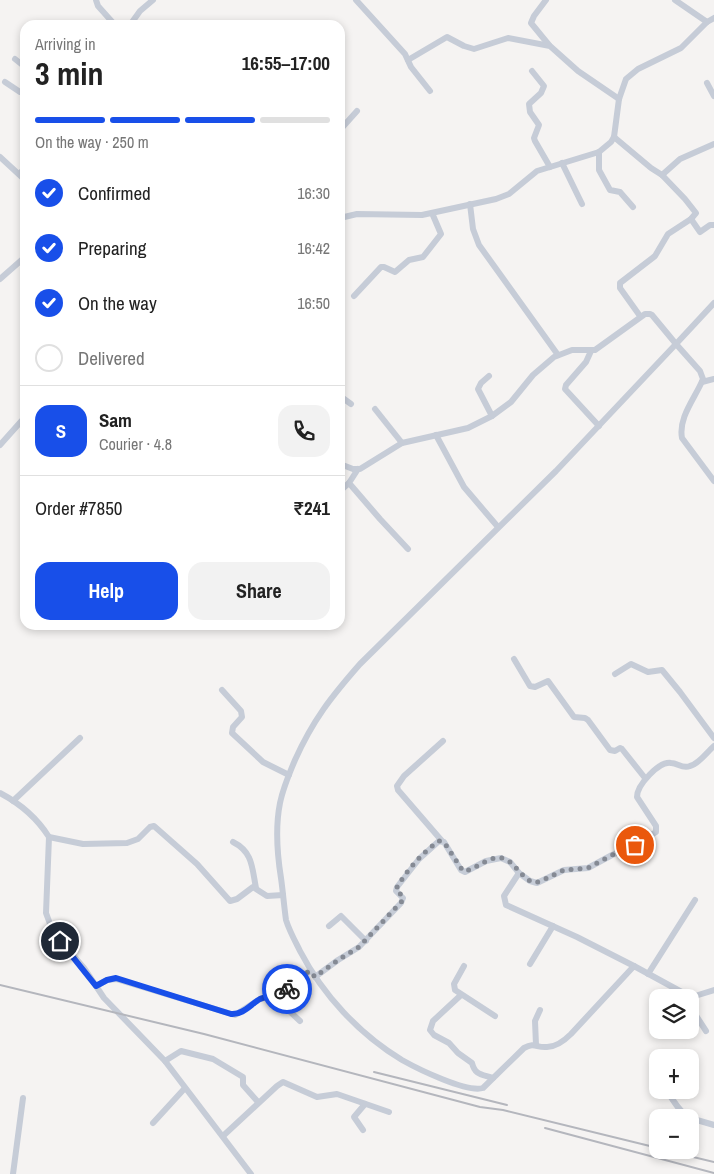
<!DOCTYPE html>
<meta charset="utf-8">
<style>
body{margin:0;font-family:"Archivo Narrow",sans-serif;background:#f2f2f2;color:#222;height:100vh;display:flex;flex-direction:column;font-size:19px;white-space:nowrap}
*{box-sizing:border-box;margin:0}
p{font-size:16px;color:#767676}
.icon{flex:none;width:28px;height:28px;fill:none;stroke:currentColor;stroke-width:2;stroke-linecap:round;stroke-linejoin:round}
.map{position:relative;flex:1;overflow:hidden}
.side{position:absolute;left:20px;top:20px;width:325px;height:610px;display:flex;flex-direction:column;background:#fff;border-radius:15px;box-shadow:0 2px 8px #0003}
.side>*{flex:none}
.tools{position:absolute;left:649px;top:989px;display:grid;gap:10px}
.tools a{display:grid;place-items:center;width:50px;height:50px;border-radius:10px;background:#fff;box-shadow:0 2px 8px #0003;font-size:25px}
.pin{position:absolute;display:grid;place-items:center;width:42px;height:42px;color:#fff;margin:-21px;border:2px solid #fff;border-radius:50%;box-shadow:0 1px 5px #0007}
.courier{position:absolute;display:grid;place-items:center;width:50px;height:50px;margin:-25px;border:4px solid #184fe9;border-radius:50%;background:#fff;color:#222;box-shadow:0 1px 6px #0007}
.head em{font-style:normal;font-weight:700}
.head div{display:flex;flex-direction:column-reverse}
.head{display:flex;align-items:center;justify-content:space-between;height:85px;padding:0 15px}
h1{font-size:32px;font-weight:700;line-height:38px}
.bar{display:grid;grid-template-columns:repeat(4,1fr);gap:8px 5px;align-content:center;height:60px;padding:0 15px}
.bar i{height:6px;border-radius:4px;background:#e0e0e0}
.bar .active{background:#184fe9}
.bar p{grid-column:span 4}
.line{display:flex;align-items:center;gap:12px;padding:0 15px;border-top:1px solid #e0e0e0}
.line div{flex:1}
.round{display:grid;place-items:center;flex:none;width:52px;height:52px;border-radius:15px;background:#f2f2f2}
ol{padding:0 15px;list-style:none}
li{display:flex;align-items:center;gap:15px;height:55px}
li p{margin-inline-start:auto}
li .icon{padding:5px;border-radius:50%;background:#184fe9;color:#fff;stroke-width:4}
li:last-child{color:#767676}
li i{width:28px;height:28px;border:2px solid #e0e0e0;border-radius:50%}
.primary-button{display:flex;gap:10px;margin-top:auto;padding:10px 15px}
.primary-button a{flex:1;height:58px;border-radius:15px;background:#184fe9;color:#fff;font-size:20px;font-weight:700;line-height:58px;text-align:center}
.primary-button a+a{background:#f2f2f2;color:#222}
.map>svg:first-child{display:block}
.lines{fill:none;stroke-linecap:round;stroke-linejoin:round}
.street{stroke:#c6ccd7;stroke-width:6}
.rail{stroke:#b4b6bd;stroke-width:2}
.done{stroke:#858a94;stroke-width:5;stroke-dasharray:0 9}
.route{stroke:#184fe9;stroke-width:6}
</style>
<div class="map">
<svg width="714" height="1174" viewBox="0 0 714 1174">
<rect width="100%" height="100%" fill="#f5f3f2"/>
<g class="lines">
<!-- street -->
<g class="street">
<path d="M 96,0 L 98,6 L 115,25"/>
<path d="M 356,0 L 405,54 L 411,67 L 430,91"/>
<path d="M 546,0 L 534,16 L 531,23 L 549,45"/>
<path d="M 675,0 L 707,22"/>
<path d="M 130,25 L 140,11 L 153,0"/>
<path d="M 15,59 L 25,67"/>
<path d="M 408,60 L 447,37 L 464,46 L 474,49 L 508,38 L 550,46 L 578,71 L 619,99"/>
<path d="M 532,71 L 544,86 L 541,93 L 529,104 L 530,112 L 539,125 L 534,138 L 535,141 L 550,167"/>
<path d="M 5,82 L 20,92 L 25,90"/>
<path d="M 707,83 L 714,96"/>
<path d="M 340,130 L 357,111"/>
<path d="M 614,137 L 651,168 L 662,175 L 685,199 L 696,213 L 691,219 L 668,234 L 655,256 L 620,283 L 620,288 L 640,316"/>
<path d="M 599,152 L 599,170 L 610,190 L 620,192 L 633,207"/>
<path d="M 0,157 L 25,180"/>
<path d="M 562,163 L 582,204"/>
<path d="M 19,174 L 25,168"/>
<path d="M 662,175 L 680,159 L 714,144"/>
<path d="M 470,204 L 473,229 L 479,245 L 558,355"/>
<path d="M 340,218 L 357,214 L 422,215 L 496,199 L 509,194 L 537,171 L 599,152 L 611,142 L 614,137 L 619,99 L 626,79 L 638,69 L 681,48 L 707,22 L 714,18"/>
<path d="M 691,219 L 700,232 L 710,225 L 714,225"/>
<path d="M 0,279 L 25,257"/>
<path d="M 354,296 L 381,267 L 384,267 L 395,272 L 409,260 L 423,257 L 441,234 L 432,213"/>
<path d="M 591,351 L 586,362 L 566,385 L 565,389 L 599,426"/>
<path d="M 489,376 L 481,383 L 478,389 L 492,416"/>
<path d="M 702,382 L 714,379"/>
<path d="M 340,396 L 351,404"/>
<path d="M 375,409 L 402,443"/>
<path d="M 436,435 L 464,487 L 498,527"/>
<path d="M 0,445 L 25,417"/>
<path d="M 340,464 L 353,469 L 360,469 L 402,443 L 468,428 L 492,416 L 511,402 L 533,375 L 554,357 L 572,350 L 595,350 L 645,314 L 650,314 L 652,315 L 676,344 L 714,303"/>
<path d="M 358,469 L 349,483 L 380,519 L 408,549"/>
<path d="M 714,481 L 682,438 C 678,417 696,397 703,379 L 700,371 L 676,344 L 556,471 L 360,664 C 331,697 313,720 295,760 C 289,774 283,788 280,803 C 275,828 277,853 281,878 C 283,892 284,906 286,920 C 289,930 295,941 300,951 C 323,995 359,1034 402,1060 C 418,1069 467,1093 483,1088 L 524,1048 C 535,1042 536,1048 547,1047 C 556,1047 565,1040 571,1034 L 634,966 L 689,996 L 695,996 L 714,990"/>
<path d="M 340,491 L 349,483"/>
<path d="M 514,659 L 530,686 L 535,687 L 548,681 L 574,717 L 585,718 L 588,720 L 610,750 L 615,751 L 620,748 L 622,749 L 645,778"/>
<path d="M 615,674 L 631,664 L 648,672 L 662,670 L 680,692 L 714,738"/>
<path d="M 222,690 L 241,711 L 242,717 L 233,727 L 232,733 L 263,762 L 289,775"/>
<path d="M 0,793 C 19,803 37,818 49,837 L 46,913 L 53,932 L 84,968 L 104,998 L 165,1061 L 251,1174"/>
<path d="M 13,801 L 80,738"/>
<path d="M 49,837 L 83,844 L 127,843 L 138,839 L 150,827 L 154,826 L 197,864 L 230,901 L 237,899 L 253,887 L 267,896 L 283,895"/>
<path d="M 442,841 L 398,790 L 397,786 L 404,776 L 443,741"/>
<path d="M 233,842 C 253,852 252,868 256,888"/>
<path d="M 519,873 L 504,896 L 506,905 L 577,937 L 634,966"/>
<path d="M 329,926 L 341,916 L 366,941"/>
<path d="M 530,964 L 553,926"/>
<path d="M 464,966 L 454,984 L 455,990 L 495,1016"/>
<path d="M 648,974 L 695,900"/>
<path d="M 315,977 L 338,960 L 359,947 L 401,903 L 403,898 L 396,891 L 397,887 L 419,859 L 439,841 L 444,842 L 461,870 L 465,872 L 486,861 L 501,858 L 510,862 L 519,873 L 530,881 L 537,883 L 564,870 L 588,868 L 612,855 L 635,845 L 656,832 L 656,826 L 637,797 C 637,785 659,761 671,763 C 678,763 682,769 690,766 C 699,764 707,752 714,746"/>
<path d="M 96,986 L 107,980 L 116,979 L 235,1015 L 260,999 L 282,993 L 292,982 L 310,971"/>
<path d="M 272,995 L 300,1021"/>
<path d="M 461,995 L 433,1021 L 430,1030 L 434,1035 L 449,1043 L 458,1053 L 472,1063 C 475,1075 481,1074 493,1078"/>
<path d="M 690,1000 L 695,1014 L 706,1031"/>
<path d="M 536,1045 L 535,1021 L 540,1010"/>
<path d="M 165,1061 L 181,1051 L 213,1059 L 243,1077 L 243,1085 L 258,1102"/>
<path d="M 665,1090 C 674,1099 678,1112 690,1118"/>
<path d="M 690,1118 L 714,1125"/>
<path d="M 153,1123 L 185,1088"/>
<path d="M 363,1130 L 354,1117 L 365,1104"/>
<path d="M 223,1136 L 277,1086 L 283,1082 L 317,1097 L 337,1094 L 389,1112"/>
<path d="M 13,1174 L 23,1098"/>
</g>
<!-- rail -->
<g class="rail">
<path d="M 0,985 L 204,1034 L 480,1107 L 503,1110 L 658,1148"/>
<path d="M 374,1072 L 507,1105"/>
<path d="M 545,1128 L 714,1173"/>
<path d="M 664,1150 L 714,1162"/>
</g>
</g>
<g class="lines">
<!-- done -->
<path class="done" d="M 287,989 L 295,979 L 310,971 L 315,977 L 338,960 L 359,947 L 403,900 L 402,896 L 396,889 C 406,871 422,853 439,841 L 444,842 L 463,871 C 477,871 491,851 507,860 C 517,866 521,877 534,883 L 541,881 L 564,870 L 588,868 L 612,855 L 635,845"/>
<!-- route -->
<path class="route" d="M 60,941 L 96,986 L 107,980 L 116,978 L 231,1014 C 243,1015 251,1004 260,999 C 269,995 281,996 287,989"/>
</g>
</svg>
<div class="tools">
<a><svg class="icon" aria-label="layers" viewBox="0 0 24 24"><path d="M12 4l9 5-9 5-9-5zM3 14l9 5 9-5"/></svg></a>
<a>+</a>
<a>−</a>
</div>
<div class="pin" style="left:635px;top:845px;background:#ea580c"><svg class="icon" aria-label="bag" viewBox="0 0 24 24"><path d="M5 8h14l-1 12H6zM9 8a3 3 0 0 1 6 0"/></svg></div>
<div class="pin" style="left:60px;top:941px;background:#1f2937"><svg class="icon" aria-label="home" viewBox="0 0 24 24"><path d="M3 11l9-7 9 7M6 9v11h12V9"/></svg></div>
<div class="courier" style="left:287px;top:989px"><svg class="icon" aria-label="bike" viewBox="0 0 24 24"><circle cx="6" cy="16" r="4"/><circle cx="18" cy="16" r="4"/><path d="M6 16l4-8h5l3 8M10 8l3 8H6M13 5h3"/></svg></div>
<section class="side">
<div class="head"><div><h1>3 min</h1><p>Arriving in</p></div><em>16:55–17:00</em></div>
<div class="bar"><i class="active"></i><i class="active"></i><i class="active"></i><i></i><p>On the way · 250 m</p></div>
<ol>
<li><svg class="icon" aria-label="check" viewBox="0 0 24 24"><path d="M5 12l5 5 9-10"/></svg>Confirmed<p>16:30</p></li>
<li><svg class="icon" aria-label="check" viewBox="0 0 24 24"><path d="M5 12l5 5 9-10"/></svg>Preparing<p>16:42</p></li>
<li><svg class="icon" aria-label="check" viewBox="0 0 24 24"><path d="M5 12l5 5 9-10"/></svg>On the way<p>16:50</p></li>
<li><i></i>Delivered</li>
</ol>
<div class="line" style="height:90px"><b class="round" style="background:#184fe9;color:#fff">S</b><div><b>Sam</b><p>Courier · 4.8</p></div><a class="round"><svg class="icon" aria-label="phone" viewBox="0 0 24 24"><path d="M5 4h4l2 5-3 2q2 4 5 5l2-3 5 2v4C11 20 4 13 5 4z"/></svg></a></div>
<div class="line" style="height:65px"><div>Order #7850</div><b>₹241</b></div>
<div class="primary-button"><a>Help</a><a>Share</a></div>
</section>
</div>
